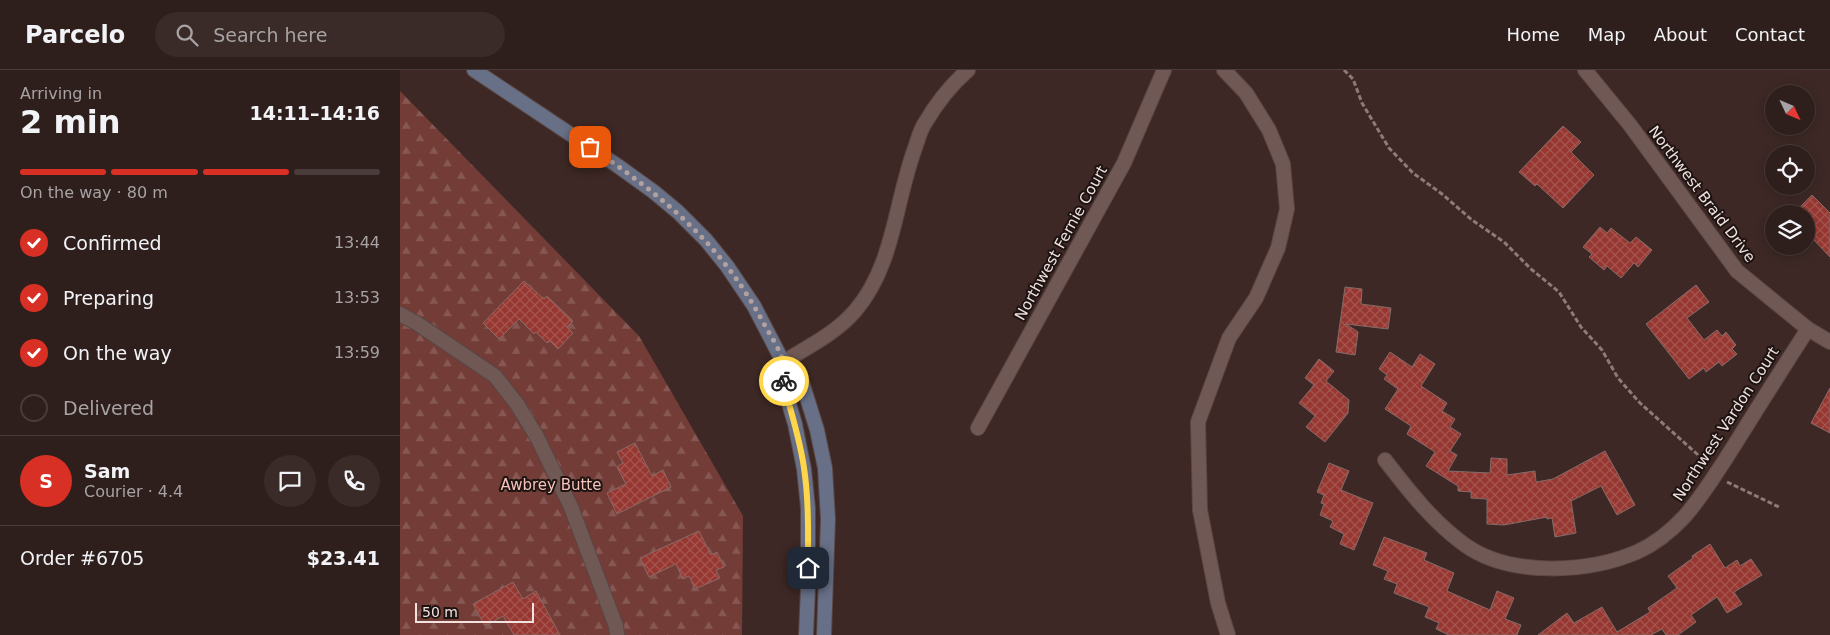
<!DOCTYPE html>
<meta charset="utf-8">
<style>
body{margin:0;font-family:"DejaVu Sans",sans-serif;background:#3a2b29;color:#f1f3f6;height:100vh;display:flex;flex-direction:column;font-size:19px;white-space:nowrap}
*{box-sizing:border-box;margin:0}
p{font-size:16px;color:#a7a2a3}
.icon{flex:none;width:28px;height:28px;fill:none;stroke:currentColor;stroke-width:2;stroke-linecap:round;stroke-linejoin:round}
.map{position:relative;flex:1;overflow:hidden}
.details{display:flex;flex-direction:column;background:#2e1e1c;width:400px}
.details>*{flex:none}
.needle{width:32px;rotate:134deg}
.buttons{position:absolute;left:1365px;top:15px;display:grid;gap:10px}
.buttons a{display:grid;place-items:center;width:50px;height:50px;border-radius:50%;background:#2e1e1c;box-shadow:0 2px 12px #0003,0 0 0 1px #493c3b;font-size:25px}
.scale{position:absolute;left:15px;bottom:12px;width:119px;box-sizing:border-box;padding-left:5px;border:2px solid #f1e2e0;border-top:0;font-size:14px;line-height:18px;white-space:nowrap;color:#f1e2e0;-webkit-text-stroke:4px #1d1412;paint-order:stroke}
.pin{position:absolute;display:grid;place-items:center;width:42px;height:42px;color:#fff;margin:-21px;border-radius:10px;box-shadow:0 2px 8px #0006}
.courier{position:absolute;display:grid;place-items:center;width:50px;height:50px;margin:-25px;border:4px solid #ffd54a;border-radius:50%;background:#fff;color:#222;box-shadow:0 1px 6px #0007}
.summary em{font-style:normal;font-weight:600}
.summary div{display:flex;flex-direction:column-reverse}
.summary{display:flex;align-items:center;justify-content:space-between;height:85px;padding:0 20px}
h1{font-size:32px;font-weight:600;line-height:38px}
.bar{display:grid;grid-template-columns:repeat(4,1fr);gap:8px 5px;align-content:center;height:60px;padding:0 20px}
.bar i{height:6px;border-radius:4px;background:#493c3b}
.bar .current{background:#d93025}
.bar p{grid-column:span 4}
.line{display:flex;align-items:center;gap:12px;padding:0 20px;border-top:1px solid #493c3b}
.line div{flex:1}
.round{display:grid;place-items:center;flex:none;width:52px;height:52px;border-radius:26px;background:#3a2b29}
ol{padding:0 20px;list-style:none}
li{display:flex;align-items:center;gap:15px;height:55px}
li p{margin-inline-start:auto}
li .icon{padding:5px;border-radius:50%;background:#d93025;color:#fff;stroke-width:4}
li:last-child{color:#a7a2a3}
li i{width:28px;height:28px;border:2px solid #493c3b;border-radius:50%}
header{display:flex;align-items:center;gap:30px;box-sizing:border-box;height:70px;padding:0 25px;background:#2e1e1c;border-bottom:1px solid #493c3b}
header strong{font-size:24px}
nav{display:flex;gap:28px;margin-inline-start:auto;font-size:18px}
.search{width:350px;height:45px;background:#3a2b29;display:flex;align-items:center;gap:12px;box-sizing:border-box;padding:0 18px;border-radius:28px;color:#a7a2a3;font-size:19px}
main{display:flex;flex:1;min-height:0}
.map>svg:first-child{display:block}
.forest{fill:url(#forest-firs)}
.building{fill:url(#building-cross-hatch);stroke:#856b68}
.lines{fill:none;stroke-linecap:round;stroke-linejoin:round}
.minor-casing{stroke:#594745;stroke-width:16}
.secondary-casing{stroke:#594745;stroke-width:16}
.path{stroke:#8d7b79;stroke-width:3;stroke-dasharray:5 2.5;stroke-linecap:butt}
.minor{stroke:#705854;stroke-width:14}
.secondary{stroke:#687087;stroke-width:14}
.done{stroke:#b2a19f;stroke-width:5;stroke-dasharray:0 9}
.route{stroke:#ffd54a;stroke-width:6}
.labels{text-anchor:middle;stroke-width:4;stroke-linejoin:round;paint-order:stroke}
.street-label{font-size:15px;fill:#f1e2e0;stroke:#1d1412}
.park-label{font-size:15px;fill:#f8c2bb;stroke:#1d1412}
</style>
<header>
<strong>Parcelo</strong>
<div class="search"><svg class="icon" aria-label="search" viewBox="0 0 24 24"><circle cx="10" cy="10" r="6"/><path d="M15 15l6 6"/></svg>Search here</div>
<nav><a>Home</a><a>Map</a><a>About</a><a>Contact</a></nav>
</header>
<main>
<section class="details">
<div class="summary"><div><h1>2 min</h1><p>Arriving in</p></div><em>14:11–14:16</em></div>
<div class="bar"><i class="current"></i><i class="current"></i><i class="current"></i><i></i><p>On the way · 80 m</p></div>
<ol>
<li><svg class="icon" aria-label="check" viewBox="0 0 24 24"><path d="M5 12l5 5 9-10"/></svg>Confirmed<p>13:44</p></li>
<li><svg class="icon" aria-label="check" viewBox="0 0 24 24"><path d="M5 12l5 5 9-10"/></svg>Preparing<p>13:53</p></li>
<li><svg class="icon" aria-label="check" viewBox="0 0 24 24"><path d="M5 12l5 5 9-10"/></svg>On the way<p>13:59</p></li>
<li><i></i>Delivered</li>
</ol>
<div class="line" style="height:90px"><b class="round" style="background:#d93025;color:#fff">S</b><div><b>Sam</b><p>Courier · 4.4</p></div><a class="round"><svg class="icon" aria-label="chat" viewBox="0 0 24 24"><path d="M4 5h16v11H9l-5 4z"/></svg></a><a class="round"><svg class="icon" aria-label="phone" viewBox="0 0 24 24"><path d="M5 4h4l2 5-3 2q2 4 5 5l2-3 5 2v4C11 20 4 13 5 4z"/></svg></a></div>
<div class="line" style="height:65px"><div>Order #6705</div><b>$23.41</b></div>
</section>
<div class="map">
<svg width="1430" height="565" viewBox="0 0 1430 565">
<defs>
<pattern id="forest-firs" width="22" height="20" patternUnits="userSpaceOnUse" patternTransform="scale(1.25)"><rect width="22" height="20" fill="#733c36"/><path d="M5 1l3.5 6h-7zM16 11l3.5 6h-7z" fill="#875853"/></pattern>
<pattern id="building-cross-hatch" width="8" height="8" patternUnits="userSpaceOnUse" patternTransform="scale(1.25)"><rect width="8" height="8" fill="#963831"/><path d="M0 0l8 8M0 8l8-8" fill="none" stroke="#a5544f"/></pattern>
</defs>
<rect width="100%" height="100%" fill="#3d2825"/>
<!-- forest -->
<path class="forest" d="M 0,21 L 239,266 L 343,446 L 342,565 L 0,565 Z"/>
<!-- building -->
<g class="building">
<path d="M 1163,56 L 1181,72 L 1171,82 L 1194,105 L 1163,138 L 1137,114 L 1135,116 L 1119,102 Z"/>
<path d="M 1412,125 L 1430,143 L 1430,187 L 1413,169 L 1406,174 L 1406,144 L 1393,144 Z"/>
<path d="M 1200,157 L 1207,163 L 1211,158 L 1230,173 L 1236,167 L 1252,180 L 1238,197 L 1234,193 L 1221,208 L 1207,196 L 1204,200 L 1189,187 L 1192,184 L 1183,177 Z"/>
<path d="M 124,211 L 144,229 L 147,226 L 173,251 L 167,257 L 173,263 L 158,279 L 150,271 L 147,273 L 136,262 L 134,264 L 119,249 L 99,269 L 83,253 Z"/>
<path d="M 1296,215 L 1309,232 L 1287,248 L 1304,270 L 1317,260 L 1322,266 L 1326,262 L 1336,275 L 1332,279 L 1337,284 L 1322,296 L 1319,292 L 1306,302 L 1304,298 L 1289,309 L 1246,254 Z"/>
<path d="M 945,217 L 962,219 L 961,234 L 991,238 L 988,259 L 946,254 L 958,262 L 955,285 L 936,282 Z"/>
<path d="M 990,282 L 1012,297 L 1020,284 L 1035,294 L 1021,316 L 1047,333 L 1042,341 L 1055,349 L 1050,357 L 1061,364 L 1050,381 L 1057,385 L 1048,401 L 1090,403 L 1091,388 L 1107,389 L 1107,405 L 1135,401 L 1136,412 L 1153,409 L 1205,381 L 1235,435 L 1217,445 L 1201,416 L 1171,431 L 1176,463 L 1155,467 L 1152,448 L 1147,449 L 1147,447 L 1104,455 L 1087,454 L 1087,429 L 1071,428 L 1071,422 L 1058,421 L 1058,416 L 1026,396 L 1035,382 L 1007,364 L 1011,356 L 985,339 L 998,319 L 984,309 L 987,305 L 979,299 Z"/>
<path d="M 919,289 L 934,301 L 926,311 L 949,330 L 948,343 L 925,372 L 906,357 L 915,346 L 899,333 L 914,315 L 905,308 Z"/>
<path d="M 1430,318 L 1430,363 L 1411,353 Z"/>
<path d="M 235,373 L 252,406 L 263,400 L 271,417 L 217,444 L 207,423 L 226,414 L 217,397 L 223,393 L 217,382 Z"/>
<path d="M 929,393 L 949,401 L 941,420 L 973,433 L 954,480 L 940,474 L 944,464 L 930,457 L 933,451 L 920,445 L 924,434 L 921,433 L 924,425 L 917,422 Z"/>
<path d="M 299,461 L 311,485 L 317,482 L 324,497 L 316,500 L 320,508 L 295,519 L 289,506 L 283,509 L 276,494 L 249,507 L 240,488 Z"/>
<path d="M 984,467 L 1027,483 L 1024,490 L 1054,503 L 1047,521 L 1090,540 L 1097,521 L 1114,528 L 1105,549 L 1121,555 L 1117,565 L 1049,565 L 1036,559 L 1039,553 L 1025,547 L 1029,537 L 994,523 L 997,514 L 984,509 L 988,501 L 973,495 Z"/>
<path d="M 1310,474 L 1325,498 L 1337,490 L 1340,496 L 1351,489 L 1362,505 L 1334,522 L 1342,534 L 1327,543 L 1317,527 L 1291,545 L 1296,552 L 1278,565 L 1266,565 L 1262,559 L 1251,565 L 1138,565 L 1167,543 L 1174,553 L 1202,537 L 1217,562 L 1250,542 L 1248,538 L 1277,518 L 1268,506 L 1293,488 L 1292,486 Z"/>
<path d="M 113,512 L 123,529 L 136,521 L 160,565 L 114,565 L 103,546 L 85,556 L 73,534 Z"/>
</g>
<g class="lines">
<defs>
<g id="minor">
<path d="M 824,0 L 846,23 L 869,60 L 883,94 L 887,139 L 878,178 L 856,228 L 829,268 L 798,352 L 800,440 L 818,533 L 828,565"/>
<path d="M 1185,0 L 1230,55 L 1337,201 L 1408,259 L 1430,272"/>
<path d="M 0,244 L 18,254 L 95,306 L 117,334 L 137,367 L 171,437 L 216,556 L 217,565"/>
<path d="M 383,292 C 408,277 436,263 455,241 C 494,196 495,132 515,78 C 518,70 520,60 525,53 C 536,34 551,15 568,0"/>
<path d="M 578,358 L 724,93 L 764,0"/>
<path d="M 985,390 C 1009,421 1033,452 1065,475 C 1110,507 1188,503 1237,482 C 1255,474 1272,460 1285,446 C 1305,423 1321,396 1337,371 C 1360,334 1384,296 1408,259"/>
</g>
<g id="secondary">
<path d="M 74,0 L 218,96 L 254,122 L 278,142 L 306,170 L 327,196 L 354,236 L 383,292 L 402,312 L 417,360 L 425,398 L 428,449 L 424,565"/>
<path d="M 383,292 L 384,317 L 395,354 L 404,399 L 408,438 L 408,518 L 406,565"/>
</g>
</defs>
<!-- minor casing -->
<use href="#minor" class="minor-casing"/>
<!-- secondary casing -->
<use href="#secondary" class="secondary-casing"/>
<!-- path -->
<g class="path">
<path d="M 944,0 L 953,9 L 962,33 L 989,78 L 1013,103 L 1042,124 L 1072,150 L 1104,172 L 1131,199 L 1159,222 L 1181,257 L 1202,280 L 1218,308 L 1240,333 L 1297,384 L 1306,397"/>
<path d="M 1327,412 L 1381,438"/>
</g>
<!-- minor -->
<use href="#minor" class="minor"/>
<!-- secondary -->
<use href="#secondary" class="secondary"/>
</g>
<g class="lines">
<!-- done -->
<path class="done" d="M 190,77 C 263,126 322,174 364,254 C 370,265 381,281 383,292 C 385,297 384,305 384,311"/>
<!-- route -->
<path class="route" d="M 384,311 L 384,317 C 392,344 400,370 404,398 C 409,431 408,465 408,498"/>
</g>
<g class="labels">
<!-- street labels -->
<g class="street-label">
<text transform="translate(1302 124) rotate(53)" y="5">Northwest Braid Drive</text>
<text transform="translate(661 173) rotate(-61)" y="5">Northwest Fernie Court</text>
<text transform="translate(1326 354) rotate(-57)" y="5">Northwest Vardon Court</text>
</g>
<!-- park labels -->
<g class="park-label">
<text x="151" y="420">Awbrey Butte</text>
</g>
</g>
</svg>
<div class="buttons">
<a><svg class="needle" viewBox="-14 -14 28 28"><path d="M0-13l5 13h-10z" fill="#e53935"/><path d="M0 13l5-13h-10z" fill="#a7a2a3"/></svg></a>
<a><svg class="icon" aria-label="locate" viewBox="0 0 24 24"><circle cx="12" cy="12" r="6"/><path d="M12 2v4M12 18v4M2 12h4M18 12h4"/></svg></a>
<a><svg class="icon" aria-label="layers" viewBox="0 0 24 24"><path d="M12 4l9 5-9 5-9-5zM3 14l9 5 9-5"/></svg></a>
</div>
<div class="scale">50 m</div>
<div class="pin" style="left:190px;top:77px;background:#ea580c"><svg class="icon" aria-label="bag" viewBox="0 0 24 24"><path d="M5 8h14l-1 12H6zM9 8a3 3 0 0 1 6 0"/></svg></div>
<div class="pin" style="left:408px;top:498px;background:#1f2937"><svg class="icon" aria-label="home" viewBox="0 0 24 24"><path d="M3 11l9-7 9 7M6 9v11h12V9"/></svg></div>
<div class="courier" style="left:384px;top:311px"><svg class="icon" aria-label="bike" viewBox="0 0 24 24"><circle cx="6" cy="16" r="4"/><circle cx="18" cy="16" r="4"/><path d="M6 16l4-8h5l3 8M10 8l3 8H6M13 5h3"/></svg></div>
</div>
</main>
